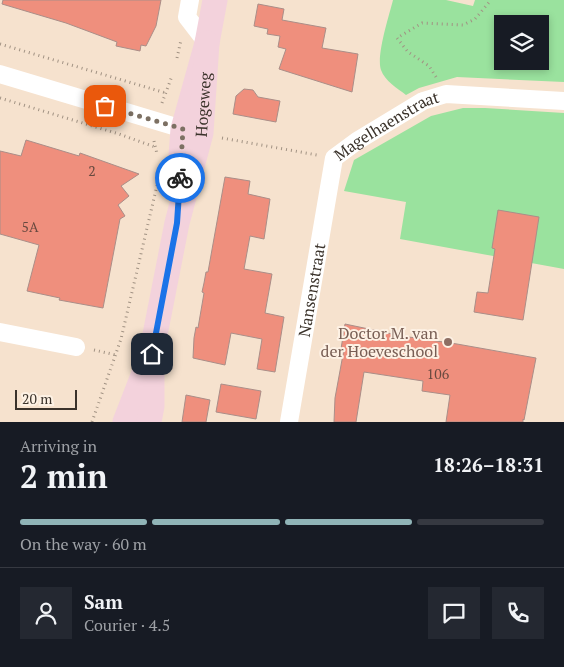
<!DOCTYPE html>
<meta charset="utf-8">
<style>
body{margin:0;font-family:"PT Serif",serif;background:#242831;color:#f1f3f6;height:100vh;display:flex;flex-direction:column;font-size:19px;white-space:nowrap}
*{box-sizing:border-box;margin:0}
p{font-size:16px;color:#9ea1a6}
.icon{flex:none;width:28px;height:28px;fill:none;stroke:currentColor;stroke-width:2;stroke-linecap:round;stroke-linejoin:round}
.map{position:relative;height:422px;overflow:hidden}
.panel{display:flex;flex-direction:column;background:#171b24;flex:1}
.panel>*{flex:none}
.buttons{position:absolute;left:494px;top:15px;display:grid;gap:10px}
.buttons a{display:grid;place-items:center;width:55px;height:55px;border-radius:0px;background:#171b24;box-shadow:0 2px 8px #0003;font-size:25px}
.scale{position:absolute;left:15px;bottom:12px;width:62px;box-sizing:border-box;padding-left:5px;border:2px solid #3a322a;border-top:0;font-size:14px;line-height:18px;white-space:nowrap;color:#3a322a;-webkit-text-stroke:4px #fdf1e4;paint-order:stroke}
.pin{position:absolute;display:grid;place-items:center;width:42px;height:42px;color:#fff;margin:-21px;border-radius:10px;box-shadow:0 2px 8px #0006}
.courier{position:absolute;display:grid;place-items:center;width:50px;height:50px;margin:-25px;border:4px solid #1a73e8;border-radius:50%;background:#fff;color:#222;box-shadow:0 1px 6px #0007}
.overview em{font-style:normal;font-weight:600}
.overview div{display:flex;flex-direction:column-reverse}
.overview{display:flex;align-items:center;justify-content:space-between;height:85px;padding:0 20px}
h1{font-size:32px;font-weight:600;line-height:38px}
.bar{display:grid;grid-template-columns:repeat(4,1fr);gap:8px 5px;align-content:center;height:60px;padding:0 20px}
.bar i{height:6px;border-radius:4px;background:#363941}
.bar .on{background:#90b4b7}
.bar p{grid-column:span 4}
.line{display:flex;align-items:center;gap:12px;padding:0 20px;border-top:1px solid #363941}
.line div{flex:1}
.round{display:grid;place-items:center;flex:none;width:52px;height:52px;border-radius:0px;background:#242831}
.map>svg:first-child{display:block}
.green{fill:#9ae29e;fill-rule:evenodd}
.building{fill:#ef8f7d;stroke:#aa8e88}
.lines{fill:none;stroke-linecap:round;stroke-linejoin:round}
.path{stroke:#a19283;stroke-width:3;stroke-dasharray:1 4;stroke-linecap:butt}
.street{stroke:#fff;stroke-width:18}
.secondary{stroke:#f3d2dc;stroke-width:25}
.done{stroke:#7c7063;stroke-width:5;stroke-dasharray:0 9}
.route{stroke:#1a73e8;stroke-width:6}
.education-dot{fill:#8d6e63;stroke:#fdf1e4;stroke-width:2}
.labels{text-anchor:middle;stroke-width:4;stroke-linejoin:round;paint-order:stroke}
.number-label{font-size:14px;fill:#67493f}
.street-label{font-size:16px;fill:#3a322a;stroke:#fdf1e4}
.education-label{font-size:16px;fill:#785e54;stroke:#fdf1e4;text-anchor:end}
</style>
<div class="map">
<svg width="564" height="422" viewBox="0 0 564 422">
<rect width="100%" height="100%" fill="#f6e2ce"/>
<!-- green -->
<g class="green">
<path d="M 393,0 L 446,0 L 473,6 L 475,0 L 564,0 L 564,82 L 457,77 L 419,88 L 406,95 C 397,88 385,81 381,70 C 376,56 389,16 393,0 ZM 502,24 L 540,24 L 540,61 L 502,61 Z"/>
<path d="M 463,108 L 485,108 L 564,113 L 564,269 L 400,239 L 406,202 L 344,191 L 354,160 L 431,116 Z"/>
</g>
<!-- building -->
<g class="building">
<path d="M 3,0 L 161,0 L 156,26 L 146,46 L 141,45 L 140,51 L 116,46 L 117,42 L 66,23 L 2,4 Z"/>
<path d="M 258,4 L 284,9 L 282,20 L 326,28 L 322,48 L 358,54 L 352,92 L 279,69 L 286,49 L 278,47 L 280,36 L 267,34 L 268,29 L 254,26 Z"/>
<path d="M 244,89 L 253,90 L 258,97 L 280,101 L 276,122 L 233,114 L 236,96 Z"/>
<path d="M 26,140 L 79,156 L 80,153 L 139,174 L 121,186 L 129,196 L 118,205 L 125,216 L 120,219 L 103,308 L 59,300 L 60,298 L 27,291 L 39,245 L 0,234 L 0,151 L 21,156 Z"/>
<path d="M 225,177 L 250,181 L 248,194 L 270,199 L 264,239 L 250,236 L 244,269 L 272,274 L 265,313 L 284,317 L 275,372 L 257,369 L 262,339 L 231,333 L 225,365 L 193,358 L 194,338 L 196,327 L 198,328 L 204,293 L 202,292 L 204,283 L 206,272 L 208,272 Z"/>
<path d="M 498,210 L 539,217 L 523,320 L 474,312 L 477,292 L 488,293 L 495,249 L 492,248 Z"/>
<path d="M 345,324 L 402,336 L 457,344 L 536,358 L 524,420 L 523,419 L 523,422 L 446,422 L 450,395 L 422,391 L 423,381 L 364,372 L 356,422 L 334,422 L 335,398 L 344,349 L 341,349 Z"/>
<path d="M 221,384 L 261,391 L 256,419 L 216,412 Z"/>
<path d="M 186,395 L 210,400 L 206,422 L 182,422 Z"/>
</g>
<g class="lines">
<!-- path -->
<g class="path">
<path d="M 0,44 L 166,93"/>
<path d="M 177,58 L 181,40"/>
<path d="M 436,77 L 429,66 L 408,52 L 397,38 L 422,23 L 463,25 L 475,19 L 491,0"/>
<path d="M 0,98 L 119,134 L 155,147"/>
<path d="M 162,103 L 172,76"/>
<path d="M 222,138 L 317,155"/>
<path d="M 154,141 L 157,154"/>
<path d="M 94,350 L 116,355"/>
<path d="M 92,422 L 121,339 L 159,177"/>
</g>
<!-- street -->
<g class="street">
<path d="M 190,0 L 187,17 L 207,43"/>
<path d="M 0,74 L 183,129"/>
<path d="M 0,332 L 76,347"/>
<path id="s1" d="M 289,422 L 334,158 L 357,141 L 423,101 L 446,94 L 564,101"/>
</g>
<!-- secondary -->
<g class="secondary">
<path d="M 180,168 L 183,129 L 207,43 L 215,0"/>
<path id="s2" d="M 125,422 L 151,355 L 177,223 L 201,133 L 207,43"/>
<path d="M 149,422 L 152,406 L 152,365"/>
</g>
</g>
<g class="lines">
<!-- done -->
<path class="done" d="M 105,106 L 183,129 L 180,178"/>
<!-- route -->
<path class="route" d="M 152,354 L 177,223 L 180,178"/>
</g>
<!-- markers -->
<circle class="education-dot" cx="448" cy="342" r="5"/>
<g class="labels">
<!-- number labels -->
<g class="number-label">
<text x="92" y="176">2</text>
<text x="30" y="232">5A</text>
<text x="438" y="379">106</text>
</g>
<!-- street labels -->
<g class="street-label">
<text dy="6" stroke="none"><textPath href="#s2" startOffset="328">Hogeweg</textPath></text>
<text dy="6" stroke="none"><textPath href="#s1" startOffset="330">Magelhaenstraat</textPath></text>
<text dy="6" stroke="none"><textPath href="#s1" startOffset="134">Nansenstraat</textPath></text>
</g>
<!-- education labels -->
<g class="education-label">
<text x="438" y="339">Doctor M. van<tspan x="438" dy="18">der Hoeveschool</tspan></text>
</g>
</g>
</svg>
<div class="buttons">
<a><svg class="icon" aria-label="layers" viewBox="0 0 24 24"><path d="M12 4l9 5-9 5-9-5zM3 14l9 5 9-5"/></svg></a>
</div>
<div class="scale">20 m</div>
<div class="pin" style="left:105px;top:106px;background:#ea580c"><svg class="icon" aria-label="bag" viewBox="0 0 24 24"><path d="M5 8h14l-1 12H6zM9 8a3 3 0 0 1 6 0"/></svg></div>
<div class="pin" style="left:152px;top:354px;background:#1f2937"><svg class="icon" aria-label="home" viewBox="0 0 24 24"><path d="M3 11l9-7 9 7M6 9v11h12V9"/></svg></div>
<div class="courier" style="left:180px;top:178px"><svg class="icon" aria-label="bike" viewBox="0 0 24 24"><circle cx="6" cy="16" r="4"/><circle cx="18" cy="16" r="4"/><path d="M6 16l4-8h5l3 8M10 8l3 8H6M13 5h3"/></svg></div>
</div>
<section class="panel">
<div class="overview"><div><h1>2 min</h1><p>Arriving in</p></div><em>18:26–18:31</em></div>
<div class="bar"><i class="on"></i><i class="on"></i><i class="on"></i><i></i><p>On the way · 60 m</p></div>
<div class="line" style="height:90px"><a class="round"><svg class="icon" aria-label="person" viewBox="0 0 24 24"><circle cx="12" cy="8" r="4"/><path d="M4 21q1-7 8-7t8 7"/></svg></a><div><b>Sam</b><p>Courier · 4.5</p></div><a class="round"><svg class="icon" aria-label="chat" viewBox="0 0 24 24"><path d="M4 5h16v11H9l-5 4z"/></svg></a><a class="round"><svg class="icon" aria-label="phone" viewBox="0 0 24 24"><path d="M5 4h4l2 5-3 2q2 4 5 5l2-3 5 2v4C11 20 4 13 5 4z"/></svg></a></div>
</section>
